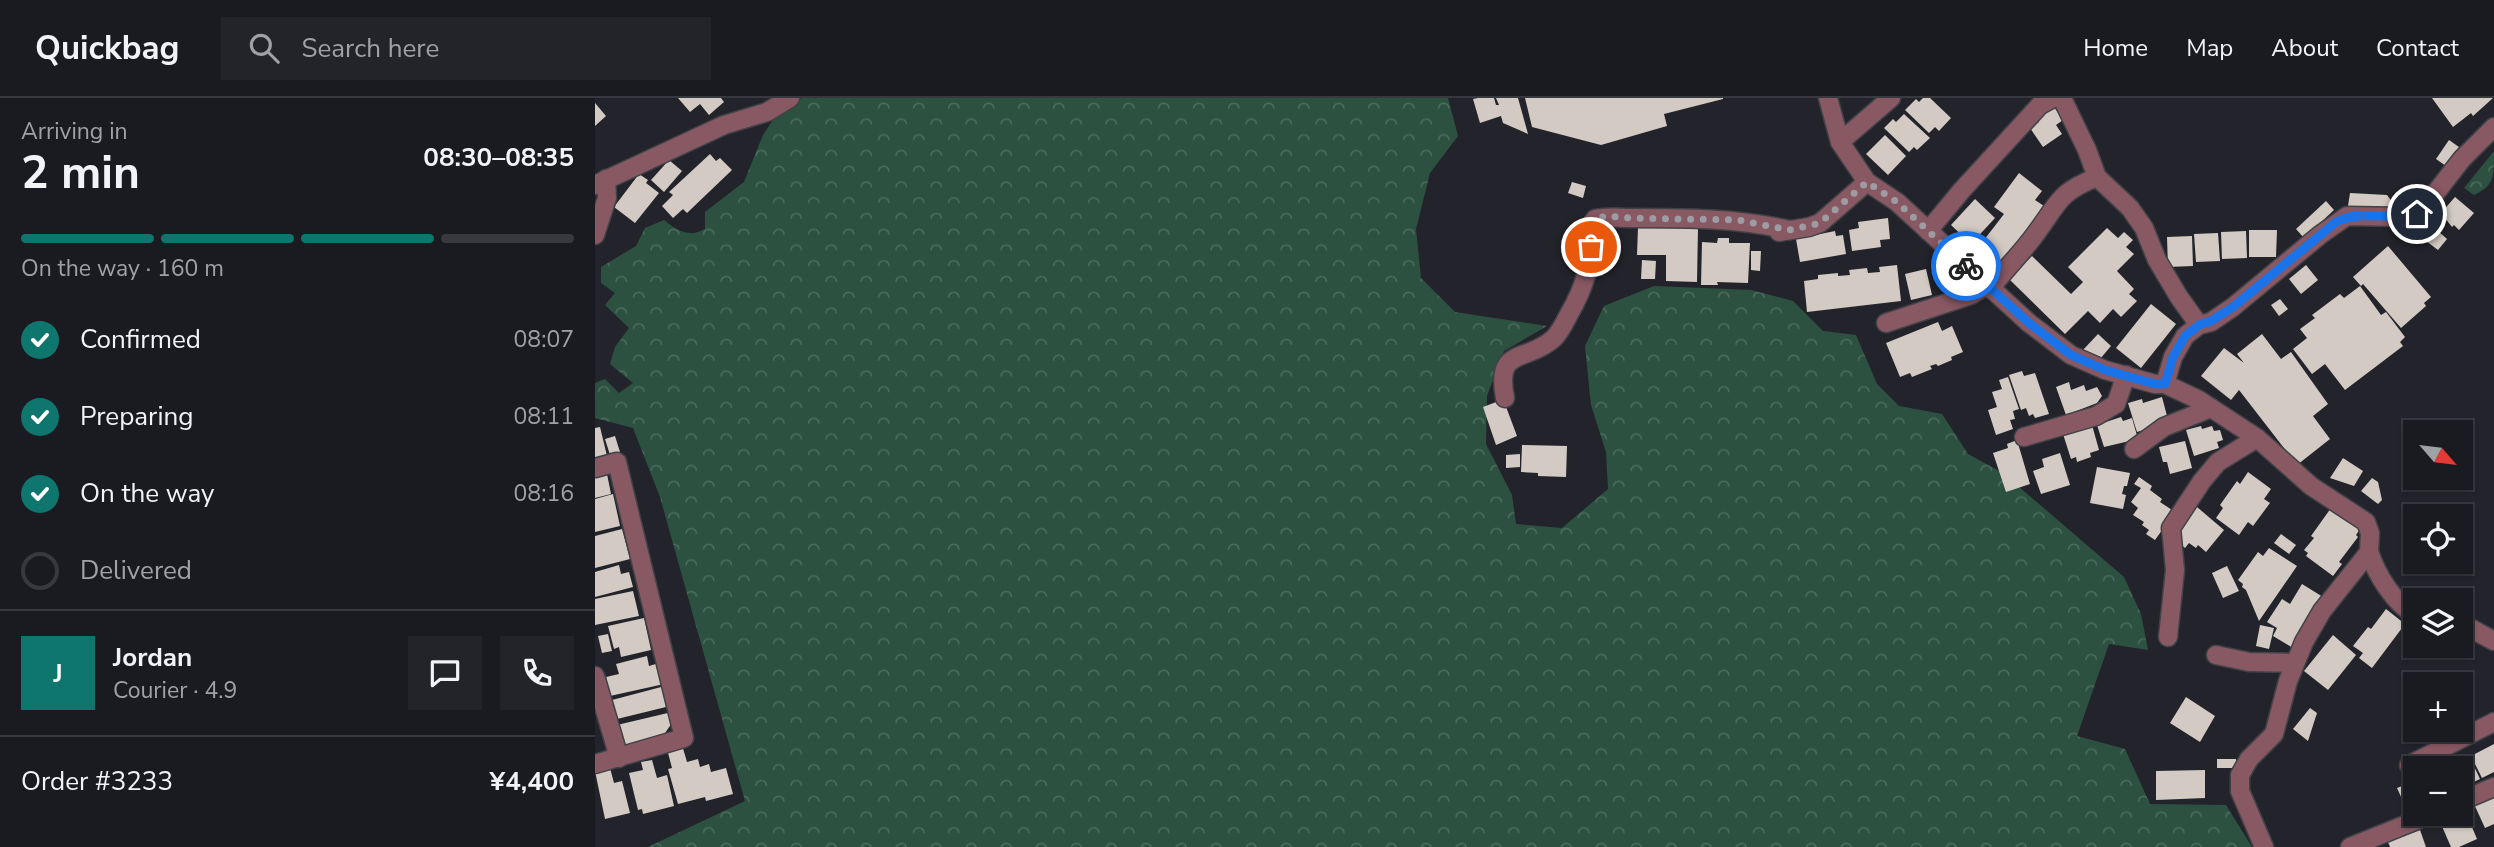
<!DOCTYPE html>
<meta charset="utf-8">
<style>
body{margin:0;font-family:"Nunito Sans",sans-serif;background:#232429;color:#f1f3f6;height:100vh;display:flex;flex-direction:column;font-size:26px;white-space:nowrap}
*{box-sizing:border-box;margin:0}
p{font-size:23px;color:#9fa1a5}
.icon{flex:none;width:38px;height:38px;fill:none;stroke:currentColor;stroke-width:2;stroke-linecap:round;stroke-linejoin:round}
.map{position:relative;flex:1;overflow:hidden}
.drawer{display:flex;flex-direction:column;background:#1a1b20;width:595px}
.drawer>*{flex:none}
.needle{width:46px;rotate:118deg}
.fabs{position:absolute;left:1808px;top:322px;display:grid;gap:14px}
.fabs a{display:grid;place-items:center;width:70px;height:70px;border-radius:0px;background:#1a1b20;box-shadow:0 2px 5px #0004,0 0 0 2px #38393e;font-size:35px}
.pin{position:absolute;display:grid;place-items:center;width:60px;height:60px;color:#fff;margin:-30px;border:4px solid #fff;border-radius:50%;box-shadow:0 2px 7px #0007}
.courier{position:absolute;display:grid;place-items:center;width:70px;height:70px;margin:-35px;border:5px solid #1a73e8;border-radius:50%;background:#fff;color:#222;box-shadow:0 2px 9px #0007}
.overview em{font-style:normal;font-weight:700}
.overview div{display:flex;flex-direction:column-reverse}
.overview{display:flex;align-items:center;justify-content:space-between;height:119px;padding:0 21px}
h1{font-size:46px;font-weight:700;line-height:52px}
.bar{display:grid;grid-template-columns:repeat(4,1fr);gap:10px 7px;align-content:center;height:84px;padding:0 21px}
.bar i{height:9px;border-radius:5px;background:#38393e}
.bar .current{background:#0f766e}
.bar p{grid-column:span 4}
.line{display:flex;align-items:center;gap:18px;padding:0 21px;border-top:2px solid #38393e}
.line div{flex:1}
.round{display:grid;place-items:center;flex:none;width:74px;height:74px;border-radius:0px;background:#232429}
ol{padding:0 21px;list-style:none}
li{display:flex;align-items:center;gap:21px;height:77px}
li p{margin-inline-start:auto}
li .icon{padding:7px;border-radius:50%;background:#0f766e;color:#fff;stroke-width:4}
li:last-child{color:#9fa1a5}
li i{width:38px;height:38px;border:4px solid #38393e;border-radius:50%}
header{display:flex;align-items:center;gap:42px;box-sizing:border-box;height:98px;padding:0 35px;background:#1a1b20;border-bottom:2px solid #38393e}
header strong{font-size:33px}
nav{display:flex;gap:38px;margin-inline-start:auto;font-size:24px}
.search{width:490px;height:63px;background:#232429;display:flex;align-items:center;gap:18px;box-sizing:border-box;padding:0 24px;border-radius:0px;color:#9fa1a5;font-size:26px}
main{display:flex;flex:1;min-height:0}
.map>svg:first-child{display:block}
.forest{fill:url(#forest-crowns)}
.building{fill:#d3cbc3}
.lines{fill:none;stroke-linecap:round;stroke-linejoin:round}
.minor-casing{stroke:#414248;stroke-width:21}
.minor{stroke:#885863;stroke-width:18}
.done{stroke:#9c9ca2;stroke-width:7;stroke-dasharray:0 12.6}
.route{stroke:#1a73e8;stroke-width:9}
</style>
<header>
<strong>Quickbag</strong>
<div class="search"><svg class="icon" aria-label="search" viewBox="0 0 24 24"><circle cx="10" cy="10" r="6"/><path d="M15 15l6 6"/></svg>Search here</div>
<nav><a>Home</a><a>Map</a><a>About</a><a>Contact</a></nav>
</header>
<main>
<section class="drawer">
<div class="overview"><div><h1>2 min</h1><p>Arriving in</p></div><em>08:30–08:35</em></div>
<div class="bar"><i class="current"></i><i class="current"></i><i class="current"></i><i></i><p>On the way · 160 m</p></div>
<ol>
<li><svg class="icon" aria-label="check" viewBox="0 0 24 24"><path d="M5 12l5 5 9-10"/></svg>Confirmed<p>08:07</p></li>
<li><svg class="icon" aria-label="check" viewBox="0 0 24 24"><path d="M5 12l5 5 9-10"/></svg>Preparing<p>08:11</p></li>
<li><svg class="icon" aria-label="check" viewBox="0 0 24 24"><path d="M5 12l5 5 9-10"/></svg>On the way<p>08:16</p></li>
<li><i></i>Delivered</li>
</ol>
<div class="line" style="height:126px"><b class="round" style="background:#0f766e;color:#fff">J</b><div><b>Jordan</b><p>Courier · 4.9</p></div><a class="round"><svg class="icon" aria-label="chat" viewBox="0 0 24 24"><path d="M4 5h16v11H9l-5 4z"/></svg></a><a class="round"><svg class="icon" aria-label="phone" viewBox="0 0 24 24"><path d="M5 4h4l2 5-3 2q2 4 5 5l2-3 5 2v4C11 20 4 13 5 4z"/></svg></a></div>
<div class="line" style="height:91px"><div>Order #3233</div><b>¥4,400</b></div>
</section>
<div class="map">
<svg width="1899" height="749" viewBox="0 0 1899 749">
<defs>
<pattern id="forest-crowns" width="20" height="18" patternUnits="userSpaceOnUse" patternTransform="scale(1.75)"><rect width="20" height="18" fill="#2c5140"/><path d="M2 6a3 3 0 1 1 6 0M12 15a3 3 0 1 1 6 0" fill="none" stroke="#4a6a5b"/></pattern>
</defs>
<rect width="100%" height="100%" fill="#23242b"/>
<!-- forest -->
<g class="forest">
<path d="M 207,0 L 853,0 L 863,38 L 835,75 L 821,131 L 826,180 L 860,214 L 952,228 L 909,253 L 892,298 L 891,346 L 917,397 L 921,426 L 967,430 L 1013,391 L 1011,354 L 996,307 L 990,248 L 1009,208 L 1059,188 L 1156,192 L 1198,203 L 1228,233 L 1261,237 L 1282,286 L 1304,308 L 1347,316 L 1373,356 L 1408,375 L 1529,479 L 1546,516 L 1553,552 L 1514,546 L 1482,638 L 1530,651 L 1555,706 L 1631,707 L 1657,749 L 53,749 L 150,703 L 65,399 L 38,330 L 0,320 L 0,285 L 10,281 L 24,295 L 38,285 L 15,266 L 20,249 L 34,230 L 10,207 L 20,195 L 6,185 L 6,169 L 41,148 L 50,130 L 69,122 C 83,133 93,140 110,131 L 110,114 L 149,84 L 168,37 L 180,19 Z"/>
<path d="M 1899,53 C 1899,79 1899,88 1879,97 L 1869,90 Z"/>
</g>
<!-- building -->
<g class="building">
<path d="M 83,0 L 126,0 L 129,4 L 114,17 L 105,6 L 95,14 Z"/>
<path d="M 883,0 L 899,0 L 901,7 L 904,7 L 901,0 L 923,0 L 933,36 L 908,25 L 906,18 L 885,25 L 878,1 Z"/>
<path d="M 930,0 L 1128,0 L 1128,1 L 1069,16 L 1072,28 L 1006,47 L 937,29 Z"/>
<path d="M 1328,0 L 1335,0 L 1356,20 L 1344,33 L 1340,29 L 1334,35 L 1310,12 L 1321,1 L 1324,4 Z"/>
<path d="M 1837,0 L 1898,0 L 1878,18 L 1876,15 L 1858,29 Z"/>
<path d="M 0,5 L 11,18 L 0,28 Z"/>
<path d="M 1459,9 L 1468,22 L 1461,27 L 1467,36 L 1448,49 L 1435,30 L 1444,24 L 1442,20 Z"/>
<path d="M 1309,16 L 1335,40 L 1322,52 L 1319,49 L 1314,54 L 1289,30 L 1298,21 L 1301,24 Z"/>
<path d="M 1290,37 L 1311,58 L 1293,77 L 1271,56 Z"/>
<path d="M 1854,42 L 1864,49 L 1851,68 L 1841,61 Z"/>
<path d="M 115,56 L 121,63 L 125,60 L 137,72 L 92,115 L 88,111 L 78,120 L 67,108 L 78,97 L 74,94 Z"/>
<path d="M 74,62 L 87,73 L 69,94 L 56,82 Z"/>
<path d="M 1424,75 L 1447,93 L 1440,102 L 1452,110 L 1407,170 L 1394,160 L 1401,151 L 1389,142 L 1409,116 L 1399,109 Z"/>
<path d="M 44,76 L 53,82 L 51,85 L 64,95 L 40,125 L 19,109 Z"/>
<path d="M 977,84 L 991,88 L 988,100 L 973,95 Z"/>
<path d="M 1755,95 L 1792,97 L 1798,105 L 1797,111 L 1753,108 Z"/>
<path d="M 1860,99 L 1879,115 L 1864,132 L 1859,127 L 1857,129 L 1846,115 Z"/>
<path d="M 1380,101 L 1400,120 L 1376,146 L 1356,127 Z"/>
<path d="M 1731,103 L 1739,112 L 1709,140 L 1701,131 Z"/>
<path d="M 1293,120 L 1295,141 L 1285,142 L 1286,149 L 1257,153 L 1254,132 L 1264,130 L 1263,124 Z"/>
<path d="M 1043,129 L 1103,130 L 1102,184 L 1071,183 L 1071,157 L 1042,157 Z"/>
<path d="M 1512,130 L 1523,140 L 1529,134 L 1538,142 L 1531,149 L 1539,156 L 1522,173 L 1539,191 L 1534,196 L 1542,203 L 1526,219 L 1518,211 L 1505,225 L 1493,213 L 1470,236 L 1414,181 L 1437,158 L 1476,196 L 1488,184 L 1473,169 Z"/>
<path d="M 1841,131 L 1852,141 L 1843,152 L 1831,143 Z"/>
<path d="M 1654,132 L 1682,132 L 1681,159 L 1654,159 Z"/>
<path d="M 1240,133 L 1241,138 L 1248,137 L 1251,156 L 1205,164 L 1201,141 Z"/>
<path d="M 1651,133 L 1652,160 L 1627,161 L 1626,134 Z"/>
<path d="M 1623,135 L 1625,163 L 1601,164 L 1599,136 Z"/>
<path d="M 1597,138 L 1598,168 L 1573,169 L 1572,139 Z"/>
<path d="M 1123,140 L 1134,140 L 1134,145 L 1155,145 L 1153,185 L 1122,184 L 1123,187 L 1106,187 L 1107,144 L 1122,145 Z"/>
<path d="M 1793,148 L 1836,199 L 1829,205 L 1831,208 L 1806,230 L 1768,186 L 1766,188 L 1758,179 Z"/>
<path d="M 1156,153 L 1166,153 L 1165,173 L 1156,172 Z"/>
<path d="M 1047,162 L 1061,163 L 1060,181 L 1046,181 Z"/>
<path d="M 1302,167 L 1306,203 L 1212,214 L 1209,183 L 1223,181 L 1223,177 L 1243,175 L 1243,178 L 1255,177 L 1254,172 L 1272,170 L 1273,175 L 1285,174 L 1284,169 Z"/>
<path d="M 1711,167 L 1723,182 L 1706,196 L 1694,181 Z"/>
<path d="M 1331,171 L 1337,197 L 1316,202 L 1310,176 Z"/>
<path d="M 1765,188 L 1786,217 L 1791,214 L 1810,239 L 1805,244 L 1808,248 L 1750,292 L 1730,266 L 1717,276 L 1698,251 L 1712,240 L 1705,231 L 1720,220 L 1717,217 L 1745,196 L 1749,200 Z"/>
<path d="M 1685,201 L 1693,211 L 1684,218 L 1676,207 Z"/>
<path d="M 1556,206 L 1581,226 L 1546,270 L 1521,250 Z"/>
<path d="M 1343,224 L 1347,233 L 1357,228 L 1368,254 L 1356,259 L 1357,262 L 1343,268 L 1341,266 L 1335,268 L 1337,271 L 1317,279 L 1315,275 L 1305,279 L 1291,245 Z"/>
<path d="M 1503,236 L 1516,248 L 1505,261 L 1487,253 Z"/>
<path d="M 1667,236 L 1686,261 L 1696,254 L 1733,306 L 1718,318 L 1735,341 L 1702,367 L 1644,292 L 1636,302 L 1606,278 L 1629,250 L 1649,265 L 1642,256 Z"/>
<path d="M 1427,273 L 1429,278 L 1440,275 L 1454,316 L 1440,320 L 1438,316 L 1434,318 L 1431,310 L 1426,312 L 1414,277 Z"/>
<path d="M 1413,279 L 1424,311 L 1418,313 L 1420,321 L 1415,322 L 1418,331 L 1401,337 L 1393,312 L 1402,309 L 1397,294 L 1407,291 L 1404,282 Z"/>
<path d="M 1474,284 L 1476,292 L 1489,287 L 1491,293 L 1502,289 L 1507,298 L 1502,305 L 1471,317 L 1461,289 Z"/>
<path d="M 1567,299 L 1572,318 L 1565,320 L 1566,323 L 1561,328 L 1542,334 L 1533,305 L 1547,301 L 1548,305 Z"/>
<path d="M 904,303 L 906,308 L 910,306 L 922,338 L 901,347 L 888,309 Z"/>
<path d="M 1526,319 L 1528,323 L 1537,320 L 1543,341 L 1509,349 L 1502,327 Z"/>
<path d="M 1497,327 L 1504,352 L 1495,355 L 1496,359 L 1482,364 L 1481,359 L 1476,361 L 1468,336 Z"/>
<path d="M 1606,328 L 1607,331 L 1617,328 L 1619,333 L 1625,332 L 1628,342 L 1622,344 L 1624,350 L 1599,358 L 1591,332 Z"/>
<path d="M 5,329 L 12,358 L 0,361 L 0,330 Z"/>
<path d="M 20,338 L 25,354 L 15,357 L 10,341 Z"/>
<path d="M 1422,342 L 1435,386 L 1411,394 L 1398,355 L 1413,350 L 1412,346 Z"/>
<path d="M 1590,343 L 1597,370 L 1575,376 L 1572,364 L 1568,364 L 1564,349 Z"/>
<path d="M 927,347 L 972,348 L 971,379 L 943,378 L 943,375 L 926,374 Z"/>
<path d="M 1465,355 L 1475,387 L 1446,396 L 1438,373 L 1449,369 L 1447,361 Z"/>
<path d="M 925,356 L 925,369 L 911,370 L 911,357 Z"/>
<path d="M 1748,360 L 1768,373 L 1759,388 L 1735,380 Z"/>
<path d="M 1502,369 L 1535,375 L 1532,388 L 1529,388 L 1527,396 L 1531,397 L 1528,411 L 1495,405 Z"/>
<path d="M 1653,374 L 1676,391 L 1669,401 L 1675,405 L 1658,428 L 1653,424 L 1644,437 L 1621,420 L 1628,410 L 1625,407 L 1642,383 L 1645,386 Z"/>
<path d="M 12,376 L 16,396 L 0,400 L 0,379 Z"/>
<path d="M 1544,379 L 1557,388 L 1555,392 L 1567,401 L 1565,404 L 1580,414 L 1560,442 L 1551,436 L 1554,432 L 1547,427 L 1549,424 L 1538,417 L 1543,410 L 1536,404 L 1546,390 L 1539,386 Z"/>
<path d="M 1777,380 L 1783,384 L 1787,402 L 1783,406 L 1766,393 Z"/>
<path d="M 18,396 L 25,428 L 0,434 L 0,401 Z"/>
<path d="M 1602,409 L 1629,432 L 1611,454 L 1603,447 L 1601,450 L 1594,445 L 1590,450 L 1583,444 L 1581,434 Z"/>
<path d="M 1736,410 L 1765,431 L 1761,437 L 1763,439 L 1744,464 L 1747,466 L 1738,478 L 1711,458 L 1713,455 L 1709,452 L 1719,440 L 1716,438 Z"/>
<path d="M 27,431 L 35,461 L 0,470 L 0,438 Z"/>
<path d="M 1686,436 L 1701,447 L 1694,456 L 1679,445 Z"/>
<path d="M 1674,450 L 1702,468 L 1664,523 L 1651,492 L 1647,489 L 1648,486 L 1643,482 L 1663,454 L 1668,458 Z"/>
<path d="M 24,467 L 26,476 L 34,474 L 38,489 L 0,499 L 0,474 Z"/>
<path d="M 1632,468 L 1644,493 L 1628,500 L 1617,475 Z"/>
<path d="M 1707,486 L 1728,499 L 1698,550 L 1678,538 L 1682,530 L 1672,524 L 1687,501 L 1695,506 Z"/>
<path d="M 38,493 L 44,518 L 0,527 L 0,501 Z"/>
<path d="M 1791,511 L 1810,526 L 1777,570 L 1764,560 L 1768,555 L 1758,548 L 1773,529 L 1776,531 Z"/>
<path d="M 49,520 L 56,552 L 26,559 L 24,549 L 19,551 L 13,528 Z"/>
<path d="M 1665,527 L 1679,530 L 1674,551 L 1661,548 Z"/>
<path d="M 13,536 L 17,553 L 7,555 L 3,538 Z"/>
<path d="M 1738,537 L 1761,557 L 1733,592 L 1709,573 Z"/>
<path d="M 1866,537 L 1878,539 L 1876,554 L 1858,551 L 1859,548 L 1866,548 Z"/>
<path d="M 52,558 L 54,568 L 64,565 L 69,586 L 15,598 L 11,579 L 24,576 L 21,566 Z"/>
<path d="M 70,588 L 75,608 L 22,621 L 17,602 Z"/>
<path d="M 1591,599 L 1620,618 L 1605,644 L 1575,625 Z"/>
<path d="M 1715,610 L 1722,615 L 1713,643 L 1698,631 Z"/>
<path d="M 77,614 L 79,622 L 68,638 L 28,648 L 22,627 Z"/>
<path d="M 1899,646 L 1899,674 L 1887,680 L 1876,658 Z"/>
<path d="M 87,647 L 92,664 L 103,661 L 105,669 L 114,666 L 116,674 L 131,670 L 138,696 L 111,703 L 110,699 L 83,706 L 73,671 L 77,670 L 72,651 Z"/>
<rect x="1622" y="661" width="19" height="9"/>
<path d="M 57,662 L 62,680 L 72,677 L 79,708 L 48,716 L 47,711 L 43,712 L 34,675 L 48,672 L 46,664 Z"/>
<path d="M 1866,662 L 1870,671 L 1878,666 L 1885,681 L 1866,690 L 1866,670 L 1849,670 Z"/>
<path d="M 15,670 L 19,685 L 27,683 L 35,715 L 10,721 L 0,673 Z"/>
<path d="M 1610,672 L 1610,700 L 1561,702 L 1561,673 Z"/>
<path d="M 1820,683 L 1820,708 L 1812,712 L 1802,690 Z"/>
<path d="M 1899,697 L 1899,726 L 1890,730 L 1879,706 Z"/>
<path d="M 1871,715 L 1882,741 L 1864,749 L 1856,749 L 1846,726 Z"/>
<path d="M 1825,732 L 1831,749 L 1795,749 L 1793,744 Z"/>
</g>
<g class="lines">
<defs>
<g id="minor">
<path d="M 1233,0 L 1245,44 L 1272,84 L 1302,104 L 1434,225 L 1476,257 L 1510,272 L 1560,286 L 1570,286 L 1604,302 L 1662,340 L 1716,388 L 1771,424 L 1775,435 L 1774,454 L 1727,513 L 1709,544 L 1693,583 L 1679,636 L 1654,661 L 1645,677 L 1645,693 L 1669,749"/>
<path d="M 1467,0 L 1492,52 L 1502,79 L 1535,110 L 1549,130 L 1562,162 L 1584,199 L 1604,227"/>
<path d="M 1245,44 L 1296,0"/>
<path d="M 0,87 L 129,27 L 172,14 L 195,0"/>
<path d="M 1333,133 L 1367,92 L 1445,7 L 1458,0"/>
<path d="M 1184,134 L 1214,129 L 1225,125 L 1272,84"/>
<path d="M 0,137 L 12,100 L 11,81"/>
<path d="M 1395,191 C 1410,171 1428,154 1442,134 C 1465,103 1463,95 1502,79"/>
<path d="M 1291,225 L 1376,197 L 1392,187"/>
<path d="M 1570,286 L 1578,259 L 1590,238 L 1604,227 L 1616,224 L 1638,209 L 1725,137 L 1752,118 L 1809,119 L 1822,116 L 1832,106 L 1867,61 L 1899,29"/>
<path d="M 910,300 C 900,248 931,265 958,241 C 964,236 969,226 973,218 C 990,189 998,164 994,130 L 1000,121 C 1014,118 1024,120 1038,120 C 1091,120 1142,120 1194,132"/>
<path d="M 1429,339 L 1501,318 L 1521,306 L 1531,277"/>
<path d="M 1539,351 L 1569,329 L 1616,310"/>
<path d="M 0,370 L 22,364 L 89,640 L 0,666"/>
<path d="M 1774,454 C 1782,477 1798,504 1820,517"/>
<path d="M 1866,529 L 1877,531 L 1899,543"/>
<path d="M 1573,539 L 1580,472 L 1576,430 L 1607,383 L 1623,364 L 1662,340"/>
<path d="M 1621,557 L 1654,564 L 1699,565"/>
<path d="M 0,578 L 24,660"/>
<path d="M 1814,667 L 1899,624"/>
<path d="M 1866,703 L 1899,689"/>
<path d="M 1755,749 L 1837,716"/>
</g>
</defs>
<!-- minor casing -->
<use href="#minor" class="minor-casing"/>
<!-- minor -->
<use href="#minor" class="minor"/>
</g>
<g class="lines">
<!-- done -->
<path class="done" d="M 996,149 L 994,130 L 1000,121 L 1012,118 L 1034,120 L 1143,122 L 1194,132 L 1225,125 L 1272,84 L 1302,104 L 1371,168"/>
<!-- route -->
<path class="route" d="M 1371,168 L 1434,225 L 1476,257 L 1510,272 L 1560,286 L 1570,286 L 1578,259 L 1590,238 L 1604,227 L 1616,223 L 1638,209 L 1741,124 C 1765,111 1795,123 1822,116"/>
</g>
</svg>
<div class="fabs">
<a><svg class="needle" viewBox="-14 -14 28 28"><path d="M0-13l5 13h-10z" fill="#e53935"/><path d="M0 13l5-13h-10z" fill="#9fa1a5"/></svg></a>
<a><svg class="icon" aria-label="locate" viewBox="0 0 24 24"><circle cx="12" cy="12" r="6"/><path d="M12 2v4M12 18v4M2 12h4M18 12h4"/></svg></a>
<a><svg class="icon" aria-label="layers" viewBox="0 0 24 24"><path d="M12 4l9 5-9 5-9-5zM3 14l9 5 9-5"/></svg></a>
<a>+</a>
<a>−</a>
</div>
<div class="pin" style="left:996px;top:149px;background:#ea580c"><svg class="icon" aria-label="bag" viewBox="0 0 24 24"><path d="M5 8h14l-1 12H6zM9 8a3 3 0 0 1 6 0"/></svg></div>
<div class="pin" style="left:1822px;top:116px;background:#1f2937"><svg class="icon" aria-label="home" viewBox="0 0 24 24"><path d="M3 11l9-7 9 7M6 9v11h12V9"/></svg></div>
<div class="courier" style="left:1371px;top:168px"><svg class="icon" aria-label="bike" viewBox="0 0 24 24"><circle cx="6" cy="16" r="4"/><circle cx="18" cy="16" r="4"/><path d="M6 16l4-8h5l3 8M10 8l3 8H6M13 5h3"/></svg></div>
</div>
</main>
